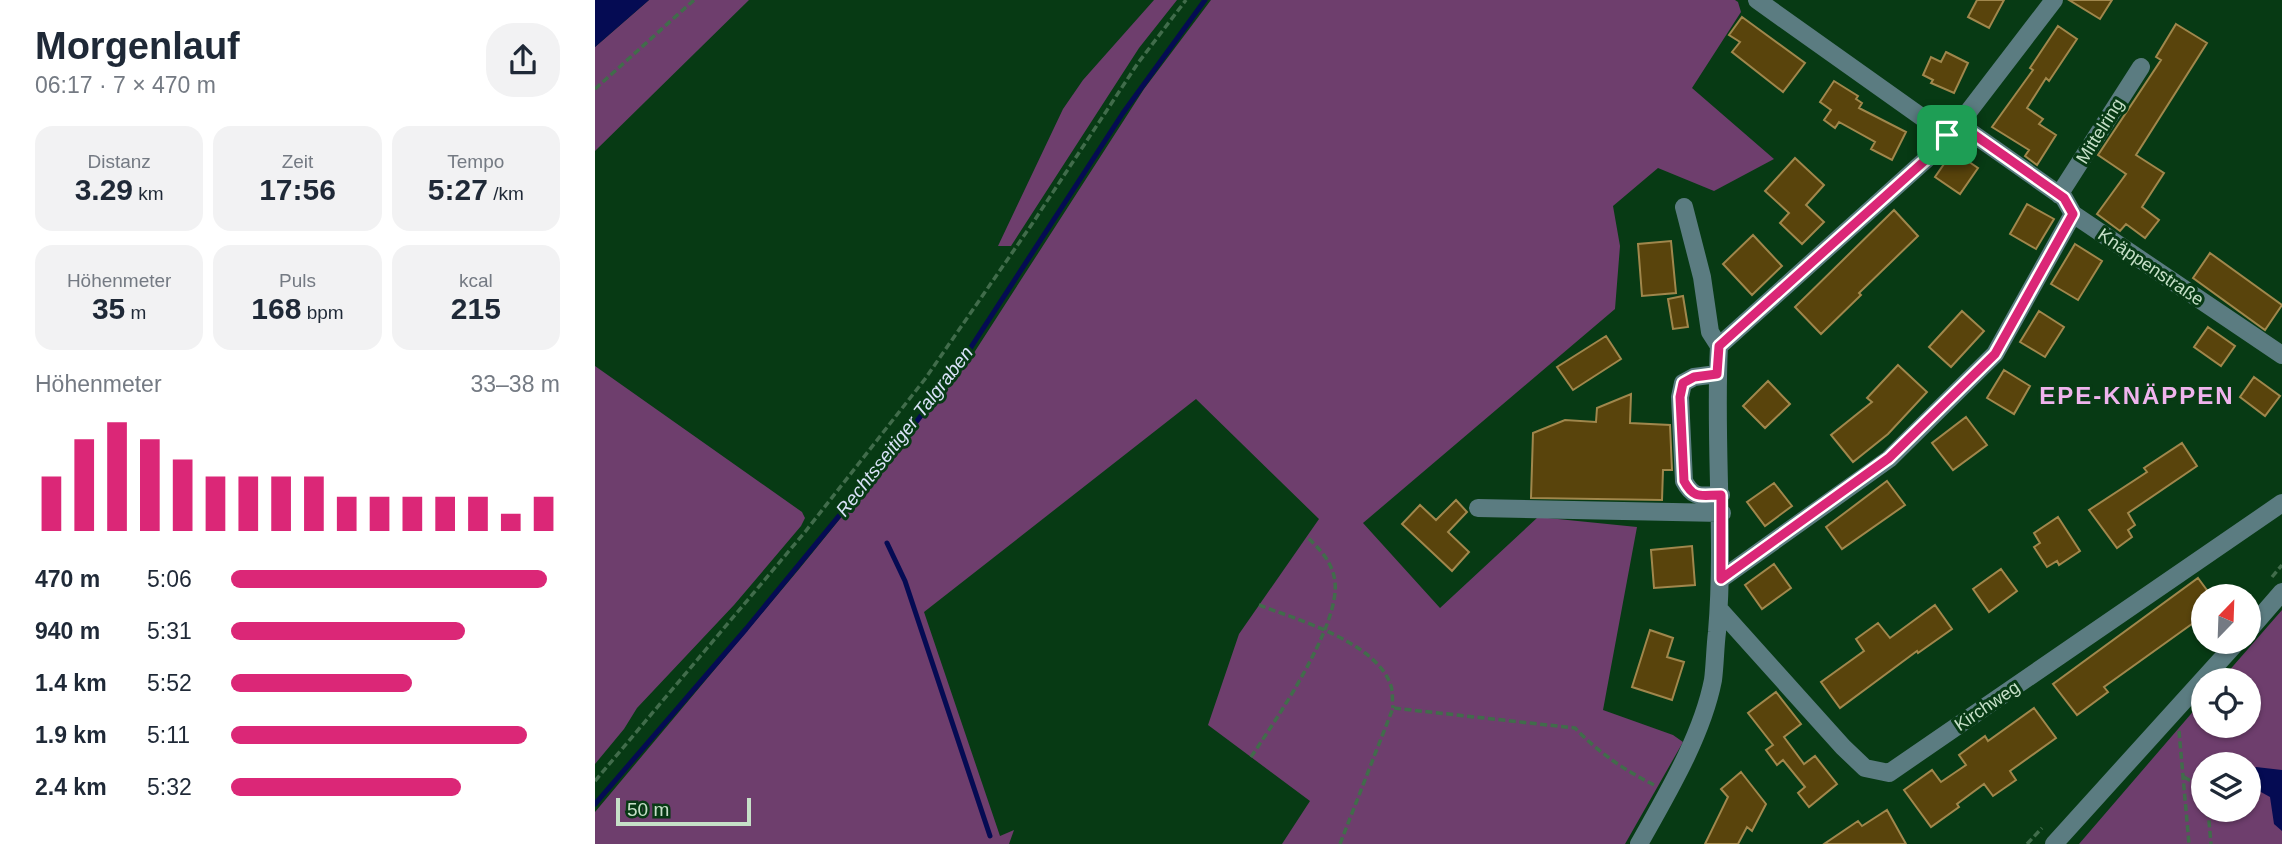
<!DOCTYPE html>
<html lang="de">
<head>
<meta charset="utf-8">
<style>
  :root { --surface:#fff; --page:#f2f2f3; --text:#1f2937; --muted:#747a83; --accent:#db2777 }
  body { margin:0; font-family:Arial,sans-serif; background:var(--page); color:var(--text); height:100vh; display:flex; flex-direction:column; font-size:26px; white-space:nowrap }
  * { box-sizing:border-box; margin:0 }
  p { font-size:23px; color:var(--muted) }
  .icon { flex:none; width:38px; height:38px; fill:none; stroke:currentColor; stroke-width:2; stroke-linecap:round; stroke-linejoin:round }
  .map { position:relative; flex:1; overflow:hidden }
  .side { display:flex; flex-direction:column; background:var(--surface); width:595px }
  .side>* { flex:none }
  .needle { width:46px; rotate:23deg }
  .buttons { position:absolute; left:1596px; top:584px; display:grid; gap:14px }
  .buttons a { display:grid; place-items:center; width:70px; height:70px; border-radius:50%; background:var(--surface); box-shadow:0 2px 5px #0004; font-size:35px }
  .scale { position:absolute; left:21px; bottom:18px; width:135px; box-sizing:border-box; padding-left:7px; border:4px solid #c6e0c8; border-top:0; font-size:19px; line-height:24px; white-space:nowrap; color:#c6e0c8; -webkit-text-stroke:5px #073a14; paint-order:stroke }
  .pin { position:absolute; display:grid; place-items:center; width:60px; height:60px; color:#fff; margin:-30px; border-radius:14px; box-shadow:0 4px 10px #0006 }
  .round { display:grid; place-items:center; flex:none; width:74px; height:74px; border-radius:28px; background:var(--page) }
  .headline { display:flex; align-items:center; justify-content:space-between; height:119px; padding:0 35px }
  h1 { font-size:38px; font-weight:700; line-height:52px }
  .stats { display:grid; grid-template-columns:repeat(3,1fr); gap:10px; height:119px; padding:7px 35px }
  .stats div { display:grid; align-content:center; border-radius:18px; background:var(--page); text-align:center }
  .stats b { font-size:30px; font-weight:700 }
  .stats small { font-size:19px; font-weight:400 }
  .stats p { font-size:19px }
  .chart { height:196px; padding:14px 35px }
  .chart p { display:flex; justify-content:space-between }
  .chart svg { width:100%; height:126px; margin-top:7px; stroke:var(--accent); stroke-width:6 }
  ul { padding:0 35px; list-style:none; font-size:23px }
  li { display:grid; grid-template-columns:112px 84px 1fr; align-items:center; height:52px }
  li i { height:18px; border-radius:9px; background:var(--accent) }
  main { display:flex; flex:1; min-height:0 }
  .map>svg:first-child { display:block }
  .green { fill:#6e3e6d; fill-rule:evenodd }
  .water { fill:#050b53 }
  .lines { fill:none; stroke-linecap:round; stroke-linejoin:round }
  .stream { stroke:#050b53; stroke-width:5 }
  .building { fill:#59440c; stroke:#a0874c; stroke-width:2 }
  .path { stroke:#416c4b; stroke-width:3.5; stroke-dasharray:7 3.5; stroke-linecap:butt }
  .minor { stroke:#5b7c81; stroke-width:18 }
  .route-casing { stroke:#fff; stroke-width:14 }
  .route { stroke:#db2777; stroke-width:9 }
  .labels { text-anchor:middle; stroke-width:6; stroke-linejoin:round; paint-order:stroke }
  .street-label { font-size:18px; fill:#c6e0c8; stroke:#073a14 }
  .water-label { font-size:19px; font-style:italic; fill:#d9e2f8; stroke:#073a14 }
  .district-label { font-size:24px; font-weight:bold; letter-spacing:2px; fill:#efb4ed; stroke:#073a14 }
</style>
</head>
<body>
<main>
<section class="side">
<div class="headline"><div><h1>Morgenlauf</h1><p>06:17 · 7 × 470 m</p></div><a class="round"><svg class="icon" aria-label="share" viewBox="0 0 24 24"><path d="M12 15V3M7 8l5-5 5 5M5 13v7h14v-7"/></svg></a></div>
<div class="stats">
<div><p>Distanz</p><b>3.29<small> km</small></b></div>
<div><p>Zeit</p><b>17:56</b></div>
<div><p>Tempo</p><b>5:27<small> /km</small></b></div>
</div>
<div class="stats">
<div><p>Höhenmeter</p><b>35<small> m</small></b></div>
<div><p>Puls</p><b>168<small> bpm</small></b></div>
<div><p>kcal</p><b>215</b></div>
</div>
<div class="chart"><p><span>Höhenmeter</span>33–38 m</p>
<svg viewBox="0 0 160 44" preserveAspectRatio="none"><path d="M5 44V25M15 44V12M25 44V6M35 44V12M45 44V19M55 44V25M65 44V25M75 44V25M85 44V25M95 44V32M105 44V32M115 44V32M125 44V32M135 44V32M145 44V38M155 44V32"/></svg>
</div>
<ul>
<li><b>470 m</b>5:06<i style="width:96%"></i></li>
<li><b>940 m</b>5:31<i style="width:71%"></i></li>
<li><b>1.4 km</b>5:52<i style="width:55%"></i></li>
<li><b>1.9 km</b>5:11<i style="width:90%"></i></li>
<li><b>2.4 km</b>5:32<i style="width:70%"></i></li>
</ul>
</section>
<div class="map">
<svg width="1687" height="844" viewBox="0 0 1687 844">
  <rect width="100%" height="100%" fill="#073a14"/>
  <path class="green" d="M54 0H154L0 151V47Z
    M559 0H582L544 48 416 246H403L468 109 488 80Z
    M616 0H1140L1143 2 1146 12 1097 88 1179 159 1119 191 1063 168 1018 206 1025 246 1020 309 768 523 845 608 943 517 1042 527 1008 710 1078 735 1088 742 1030 844H687L715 801 613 725 644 634 724 519 601 399 329 612 405 836 419 830 414 844H0V812L205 568 375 359 549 89Z
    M0 366 207 512 210 518 206 526 139 605 42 708 29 729 0 764Z
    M1687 610V844H1484L1608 700V726H1654V681H1625ZM1608 765H1654V810H1608Z"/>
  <path class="water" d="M0 0H54L0 47Z
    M1661 767 1687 770V831L1679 824 1675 797 1655 786 1654 773Z"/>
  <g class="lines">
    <path class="stream" d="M292 543 310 581 395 836
      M0 804 151 629 322 421 369 358 528 113 610 0"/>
  </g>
  <path class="building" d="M1382 0H1409L1394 28 1373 17Z
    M1474 0H1517L1505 19Z
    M1147 17 1210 63 1188 92 1137 52 1145 42 1134 35Z
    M1581 24 1612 43 1541 155 1569 173 1547 207 1564 220 1550 238 1531 224 1525 231 1502 214 1531 174 1503 155 1566 60 1561 57Z
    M1463 26 1482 39 1454 81 1451 78 1432 108 1448 119 1444 124 1461 135 1442 165 1430 156 1434 150 1397 127 1438 70 1435 68Z
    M1351 52 1373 63 1359 93 1336 83 1338 80 1328 75 1336 57 1346 62Z
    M1239 81 1263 96 1261 99 1267 103 1264 108 1311 132 1297 160 1276 149 1280 142 1244 122 1240 128 1229 120 1236 110 1225 102Z
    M1358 151 1383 168 1365 194 1340 177Z
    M1200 158 1229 185 1211 205 1229 222 1207 244 1185 223 1194 213 1170 191Z
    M1432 204 1459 219 1441 249 1415 234Z
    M1299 210 1323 236 1264 293 1266 295 1226 334 1200 307Z
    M1158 235 1187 266 1157 295 1128 264Z
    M1076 241 1081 293 1047 296 1043 244Z
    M1480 244 1507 261 1483 300 1456 284Z
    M1615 253 1687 305 1670 330 1598 278Z
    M1088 296 1093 327 1078 329 1073 299Z
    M1367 311 1389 331 1356 367 1334 347Z
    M1444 311 1469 327 1450 357 1425 342Z
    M1613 327 1640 346 1626 366 1599 347Z
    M1011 336 1026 359 978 390 962 367Z
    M1303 365 1332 392 1293 434 1258 462 1236 435 1277 402 1272 398Z
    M1409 370 1435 386 1419 414 1392 398Z
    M1659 377 1685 396 1670 416 1645 397Z
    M1173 381 1195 404 1170 428 1148 406Z
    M1036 394 1035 423 1075 425 1077 470H1068L1067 500 936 498 938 433 970 420 1001 422 1002 408Z
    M1371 417 1392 445 1358 470 1337 443Z
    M1587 443 1602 466 1533 513 1540 525 1533 530 1537 537 1522 548 1494 510 1552 472 1549 468Z
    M1292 481 1310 505 1247 549 1231 527Z
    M1179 483 1197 506 1170 526 1152 502Z
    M861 500 872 512 853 532 874 552 857 571 807 524 825 505 841 520Z
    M1463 517 1485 551 1464 565 1462 561 1452 567 1439 547 1445 543 1439 533Z
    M1097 546 1100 585 1059 588 1056 550Z
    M1179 564 1196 588 1167 609 1150 585Z
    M1406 569 1422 591 1394 612 1378 589Z
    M1603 578 1617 597H1608V616L1509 687 1513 692 1482 715 1458 684Z
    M1340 605 1357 629 1323 653 1322 651 1245 708 1226 682 1269 651 1261 639 1283 623 1295 638Z
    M1055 630 1078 638 1072 657 1089 662 1077 700 1037 687Z
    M1181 692 1206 724 1189 737 1209 764 1220 756 1242 784 1214 807 1203 793 1210 787 1188 760 1182 765 1171 750 1178 745 1153 713Z
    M1439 708 1461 738 1415 771 1421 780 1398 796 1389 784 1362 804 1364 807 1336 827 1309 790 1337 770 1346 782 1371 765 1364 755 1390 736 1393 741Z
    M1146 772 1171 804 1157 831 1152 827 1143 844H1110L1133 797 1126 789Z
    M1292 810 1311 844H1229L1263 821 1267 826Z"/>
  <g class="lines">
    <path class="path" d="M0 89 99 0
      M1677 577 1687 565
      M664 605C703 620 782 642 796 686 798 692 797 701 798 708
      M1584 731 1594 844
      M656 757C681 720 745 626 740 582 738 563 725 549 712 537
      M1589 777 1608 788
      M0 781 210 532 330 379 437 224 543 63 591 0
      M1613 810 1616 844
      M745 844 798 708 980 728C1003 752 1029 770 1059 785
      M1432 844 1447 828"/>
    <path class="minor" d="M1162 0 1352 135
      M1364 124 1469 198 1478 214 1687 355
      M1464 195 1546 67
      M1089 207 1107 277 1115 332 1124 346
      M1122 374 1099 377 1088 383 1085 397 1089 481C1099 500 1107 495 1126 495
      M883 508 1127 513
      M1126 579 1294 459 1400 354 1478 214
      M1124 609 1248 747 1270 768 1294 773 1687 503
      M1654 630 1687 592
      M1044 844C1072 794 1107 736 1118 680 1120 665 1120 648 1122 632 1130 537 1119 442 1124 346L1336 155 1364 124 1459 0
      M1459 844 1642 642"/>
  </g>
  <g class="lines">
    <g class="route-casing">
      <path id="route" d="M1364 124 1469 198 1478 214 1400 354 1294 458 1126 579V495C1106 495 1099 500 1089 481L1085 397 1088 383 1099 377 1122 374 1124 346 1336 155Z"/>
    </g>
    <use href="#route" class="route"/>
  </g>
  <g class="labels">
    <g class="street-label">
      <text transform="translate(1505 131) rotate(-58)" y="6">Mittelring</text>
      <text transform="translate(1556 267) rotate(34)" y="6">Knäppenstraße</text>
      <text transform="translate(1392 706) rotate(-34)" y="6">Kirchweg</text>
    </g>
    <g class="water-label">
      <text transform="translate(309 431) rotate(-52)" y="7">Rechtsseitiger Talgraben</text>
    </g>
    <g class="district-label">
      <text x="1542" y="404">EPE-KNÄPPEN</text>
    </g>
  </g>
</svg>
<div class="buttons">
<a><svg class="needle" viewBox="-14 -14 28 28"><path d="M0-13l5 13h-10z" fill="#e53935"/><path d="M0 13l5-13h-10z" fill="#747a83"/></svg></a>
<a><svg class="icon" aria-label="locate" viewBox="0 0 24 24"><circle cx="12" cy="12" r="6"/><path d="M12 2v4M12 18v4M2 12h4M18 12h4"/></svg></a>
<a><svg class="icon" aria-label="layers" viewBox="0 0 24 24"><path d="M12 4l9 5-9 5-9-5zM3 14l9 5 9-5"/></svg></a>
</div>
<div class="scale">50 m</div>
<div class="pin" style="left:1352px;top:135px;background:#1e9e55"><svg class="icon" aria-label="arrive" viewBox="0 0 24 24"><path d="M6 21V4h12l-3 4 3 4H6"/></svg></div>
</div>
</main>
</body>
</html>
